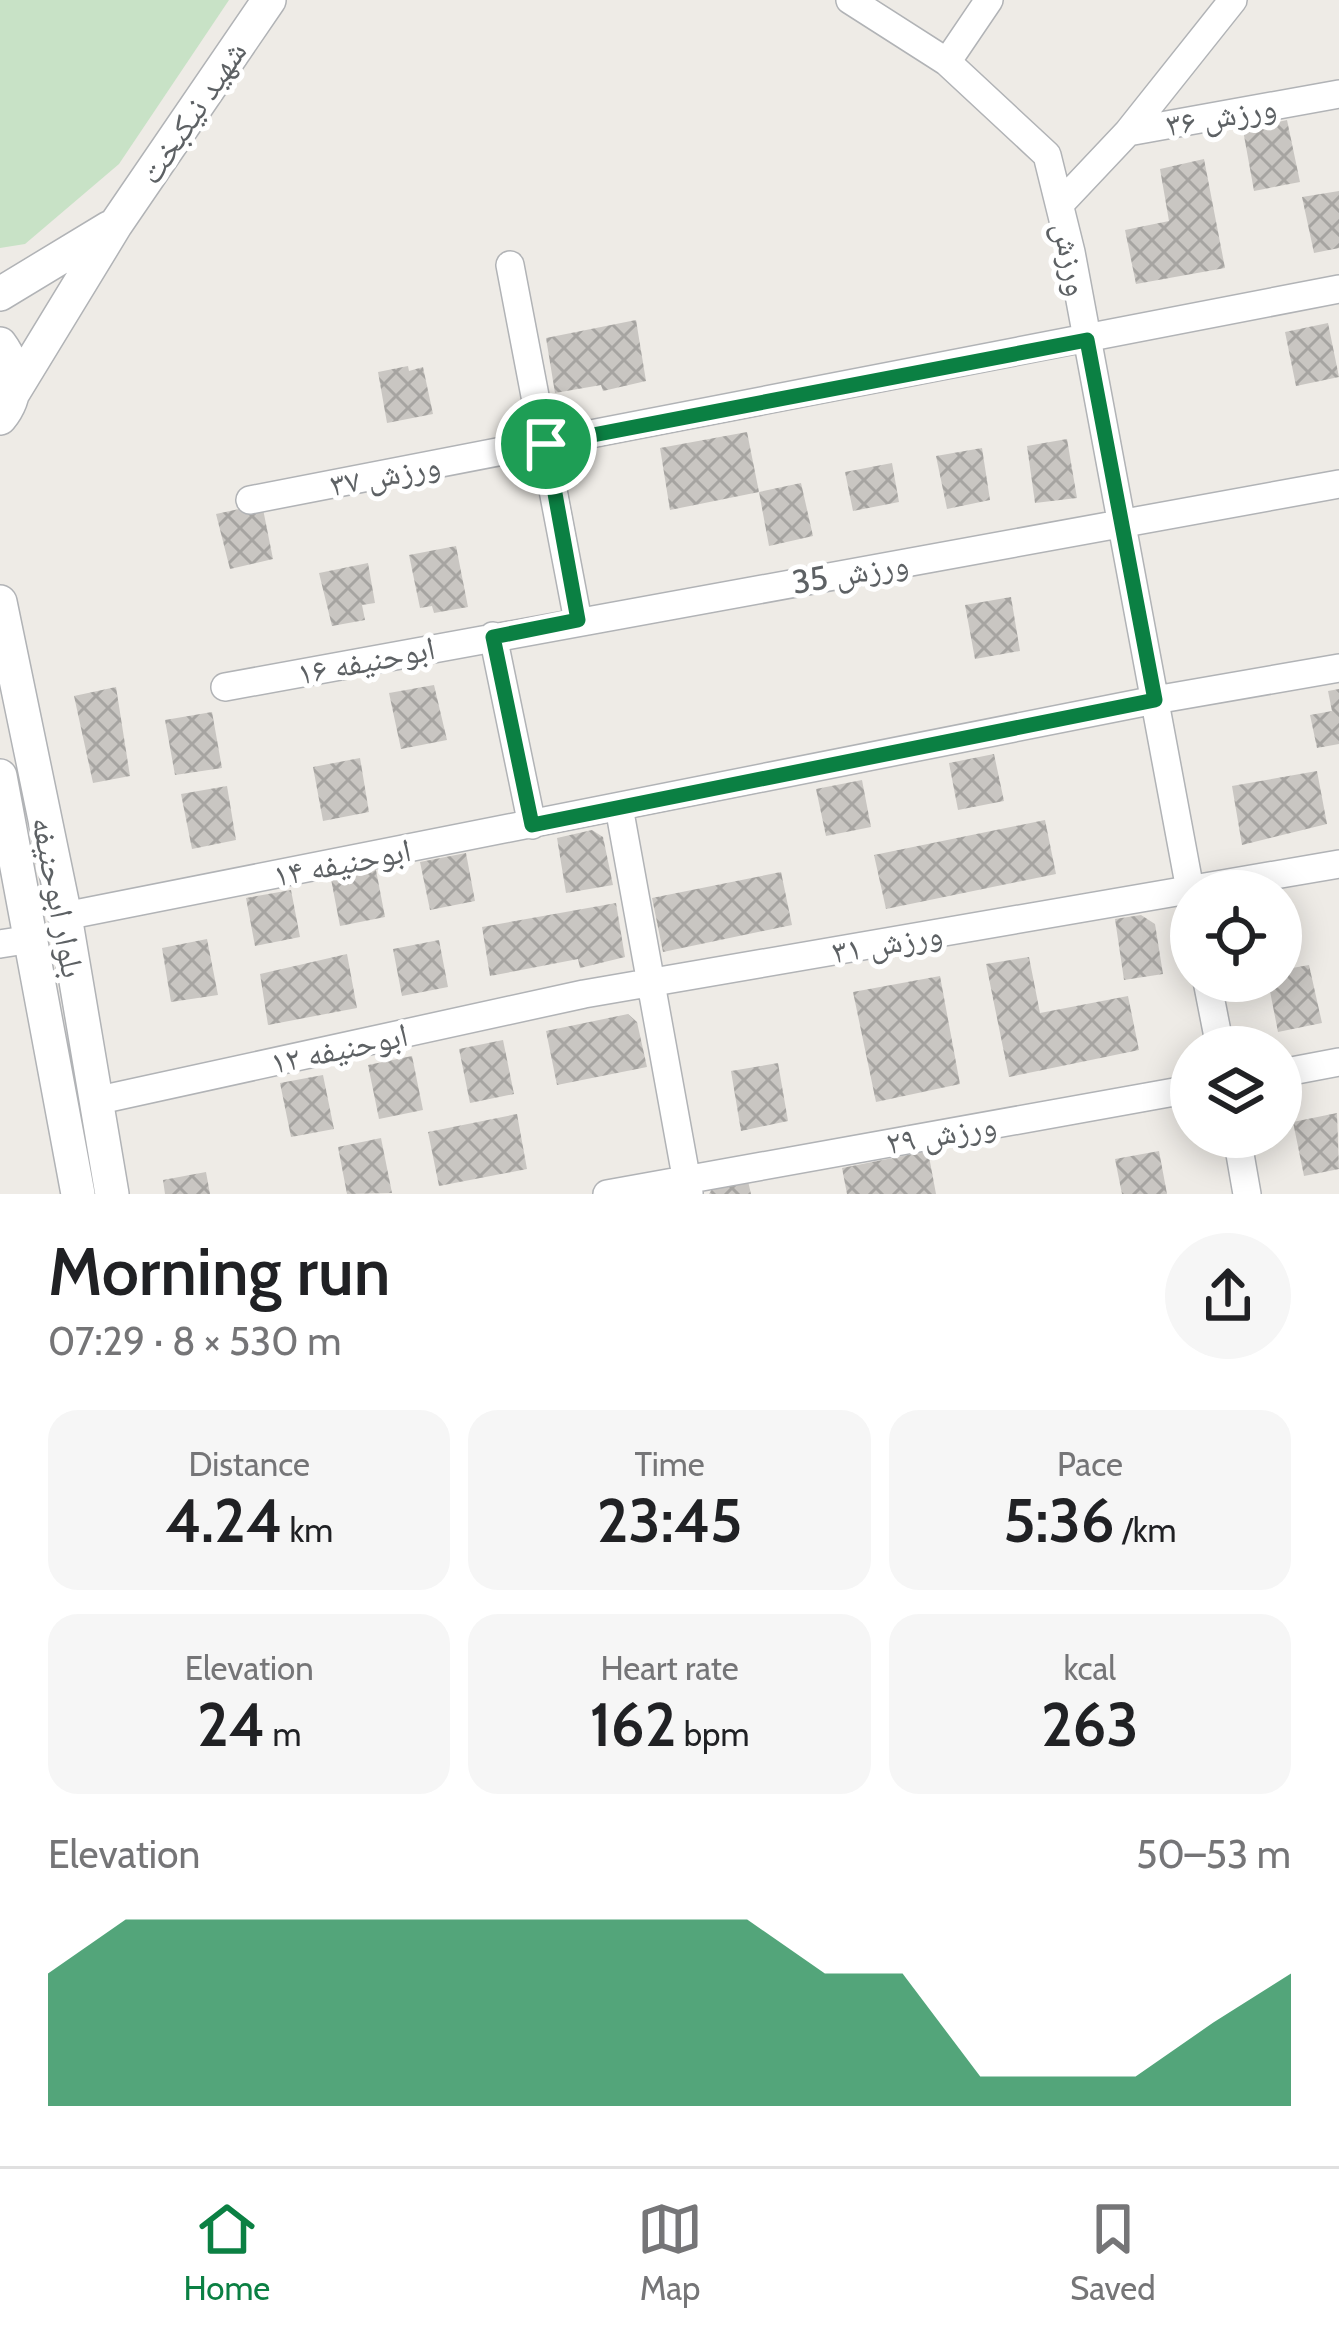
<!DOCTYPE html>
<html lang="en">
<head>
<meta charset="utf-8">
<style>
  :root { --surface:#fff; --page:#f6f6f6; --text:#202124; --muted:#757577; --line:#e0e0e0; --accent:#0b8043 }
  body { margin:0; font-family:Cabin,"Noto Naskh Arabic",sans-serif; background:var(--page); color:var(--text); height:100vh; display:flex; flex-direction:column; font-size:45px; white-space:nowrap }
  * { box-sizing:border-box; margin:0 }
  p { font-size:39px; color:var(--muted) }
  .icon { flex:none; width:66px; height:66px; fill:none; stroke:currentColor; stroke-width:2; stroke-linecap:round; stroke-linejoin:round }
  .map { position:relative; height:1194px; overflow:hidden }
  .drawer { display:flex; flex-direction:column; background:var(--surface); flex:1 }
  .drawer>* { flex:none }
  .controls { position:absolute; left:1170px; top:870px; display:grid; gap:24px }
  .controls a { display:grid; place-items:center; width:132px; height:132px; border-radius:50%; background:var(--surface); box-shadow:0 6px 30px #0003; font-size:60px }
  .pin { position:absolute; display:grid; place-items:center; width:102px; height:102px; color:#fff; margin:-51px; border:6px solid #fff; border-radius:50%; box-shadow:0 3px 12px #0007 }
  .round { display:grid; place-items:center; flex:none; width:126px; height:126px; border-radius:63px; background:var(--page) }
  .head { display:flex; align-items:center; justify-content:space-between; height:204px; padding:0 48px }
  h1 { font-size:66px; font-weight:600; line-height:90px }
  .metrics { display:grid; grid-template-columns:repeat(3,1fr); gap:18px; height:204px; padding:12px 48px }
  .metrics div { display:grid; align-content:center; border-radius:30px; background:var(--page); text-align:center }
  .metrics b { font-size:60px; font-weight:600 }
  .metrics small { font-size:33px; font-weight:400 }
  .metrics p { font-size:33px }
  .chart { height:336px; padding:24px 48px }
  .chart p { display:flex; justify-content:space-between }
  .chart svg { width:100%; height:216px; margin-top:12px; fill:var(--accent); opacity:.7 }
  .tabs { display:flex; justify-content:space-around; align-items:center; height:168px; border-top:3px solid var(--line); background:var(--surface); font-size:33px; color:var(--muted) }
  .tabs a { display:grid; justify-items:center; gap:6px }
  .tabs .selected { color:var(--accent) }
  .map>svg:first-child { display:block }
  .park { fill:#c8e2c6 }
  .building { fill:url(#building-cross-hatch) }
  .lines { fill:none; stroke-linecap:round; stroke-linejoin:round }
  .minor-casing { stroke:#b1b3b6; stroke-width:30 }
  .tertiary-casing { stroke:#b1b3b6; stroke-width:36 }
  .minor { stroke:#fff; stroke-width:27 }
  .tertiary { stroke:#fff; stroke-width:33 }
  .route-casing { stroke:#fff; stroke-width:24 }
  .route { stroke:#0b8043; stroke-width:15 }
  .labels { text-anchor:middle; stroke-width:10; stroke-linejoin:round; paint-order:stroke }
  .street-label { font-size:33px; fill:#5d6164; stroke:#fff }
</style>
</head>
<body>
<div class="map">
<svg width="1339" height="1194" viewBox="0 0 1339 1194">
  <defs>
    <pattern id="building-cross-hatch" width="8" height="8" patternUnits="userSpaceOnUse" patternTransform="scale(3)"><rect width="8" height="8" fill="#c9c6c2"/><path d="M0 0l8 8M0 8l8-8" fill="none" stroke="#a6a4a1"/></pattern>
  </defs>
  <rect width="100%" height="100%" fill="#eeebe6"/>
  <path class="park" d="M0 0H229L119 164 25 244 0 248Z"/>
  <path class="building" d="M1287 120 1300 182 1254 191 1243 130Z
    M1204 159 1225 268 1136 284 1125 230 1169 221 1160 169Z
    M1339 191V248L1314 253 1302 197Z
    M636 320 646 381 603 391 601 385 555 393 546 338Z
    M1328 323 1339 377 1296 386 1285 332Z
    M408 366 409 371 423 367 433 414 387 423 378 372Z
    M747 432 759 492 801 483 813 536 769 546 759 492 670 510 660 448Z
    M1067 439 1077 498 1035 503 1027 446Z
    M982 448 990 500 947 509 936 456Z
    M892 463 899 502 853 511 845 472Z
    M262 504 273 559 230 569 216 514Z
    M456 546 468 607 434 613 432 606 420 608 409 555Z
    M368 563 375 603 362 605 365 620 332 626 319 573Z
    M1011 597 1020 651 975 659 965 605Z
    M434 685 447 740 401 749 389 693Z
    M116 687 130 776 93 783 74 696Z
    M1339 689V744L1317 748 1310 715 1332 711 1328 691Z
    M212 712 222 768 175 775 165 720Z
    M994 754 1004 801 958 810 949 763Z
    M360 758 369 812 323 821 313 767Z
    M1317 771 1327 824 1242 845 1232 786Z
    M862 780 871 827 826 836 816 789Z
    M227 786 236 840 192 849 181 794Z
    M1045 820 1056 874 886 909 874 855Z
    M592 830 603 837 613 885 566 893 557 838Z
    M466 853 475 901 430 910 420 862Z
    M376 870 385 917 340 926 331 879Z
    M781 872 792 925 663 952 652 898Z
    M291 890 300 937 255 946 246 898Z
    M616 903 625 957 580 968 578 959 490 976 482 927Z
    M1141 915 1155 924 1163 974 1124 980 1115 919Z
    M207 939 218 995 171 1002 162 948Z
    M439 940 448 987 402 996 393 949Z
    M347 954 357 1008 268 1025 260 974Z
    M1029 957 1040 1013 1128 996 1139 1050 1009 1077 986 964Z
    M1309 965 1322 1023 1278 1032 1268 981H1281V970Z
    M940 976 960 1084 876 1102 853 992Z
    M628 1014 637 1022 647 1067 557 1085 546 1031Z
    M503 1040 514 1094 470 1103 459 1049Z
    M412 1056 423 1110 379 1119 368 1065Z
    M778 1063 788 1121 741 1131 731 1071Z
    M323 1075 334 1129 291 1137 280 1083Z
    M1337 1113 1339 1169 1304 1176 1293 1122Z
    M517 1114 527 1169 439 1186 428 1132Z
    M381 1138 392 1193 347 1194 338 1147Z
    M928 1151 936 1194H847L842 1168Z
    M1159 1151 1167 1194H1122L1115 1159Z
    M206 1172 210 1194H165L163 1180Z
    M748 1181 751 1194H709L712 1189Z"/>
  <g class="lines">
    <g class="minor-casing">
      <path id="minor" d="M850 0 947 62 1047 155 1071 252 1191 895
        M947 62 989 0
        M1128 132 1233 0
        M1061 203 1128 132 1339 94
        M510 265 578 621
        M250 500 1339 289
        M493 636 532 825
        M225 687 1339 484
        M619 807 689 1193
        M65 916 1155 700 1339 668
        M0 944 32 939
        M1207 981 1220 1047
        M1281 1073 1339 1062
        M95 1101 584 994 1339 864
        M1237 1137 1247 1194
        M607 1194 1191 1089"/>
    </g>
    <g class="tertiary-casing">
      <path id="tertiary" d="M0 294 109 228
        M0 344C17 367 19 395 0 418
        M13 393 116 224 269 0
        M0 602 65 916 112 1194
        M0 776 78 1194"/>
    </g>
    <use href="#minor" class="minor"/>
    <use href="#tertiary" class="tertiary"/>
  </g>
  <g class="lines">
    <g class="route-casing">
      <path id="route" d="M1087 340 1155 700 532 825 493 637 578 620 546 444Z"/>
    </g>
    <use href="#route" class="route"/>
  </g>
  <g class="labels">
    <g class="street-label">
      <text transform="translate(192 112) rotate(-56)" y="12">شهید نیکبخت</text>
      <text transform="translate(1221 115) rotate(-10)" y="12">ورزش ۳۶</text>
      <text transform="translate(1072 259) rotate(79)" y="12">ورزش</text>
      <text transform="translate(385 474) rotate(-11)" y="12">ورزش ۳۷</text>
      <text transform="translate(850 572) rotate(-10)" y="12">ورزش 35</text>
      <text transform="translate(366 660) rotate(-11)" y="12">ابوحنیفه ۱۶</text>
      <text transform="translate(342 862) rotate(-11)" y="12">ابوحنیفه ۱۴</text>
      <text transform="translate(59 897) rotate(79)" y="12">بلوار ابوحنیفه</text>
      <text transform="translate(887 942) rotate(-10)" y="12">ورزش ۳۱</text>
      <text transform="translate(339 1048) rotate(-12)" y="12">ابوحنیفه ۱۲</text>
      <text transform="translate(941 1133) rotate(-10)" y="12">ورزش ۲۹</text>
    </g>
  </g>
</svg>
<div class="controls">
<a><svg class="icon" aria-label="locate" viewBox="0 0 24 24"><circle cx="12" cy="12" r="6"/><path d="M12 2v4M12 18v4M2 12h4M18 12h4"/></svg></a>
<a><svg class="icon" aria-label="layers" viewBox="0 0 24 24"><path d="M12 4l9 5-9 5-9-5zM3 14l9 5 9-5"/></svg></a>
</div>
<div class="pin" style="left:546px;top:444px;background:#1e9e55"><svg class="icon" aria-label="arrive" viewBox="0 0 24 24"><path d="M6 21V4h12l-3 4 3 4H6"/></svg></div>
</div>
<section class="drawer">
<div class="head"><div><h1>Morning run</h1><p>07:29 · 8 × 530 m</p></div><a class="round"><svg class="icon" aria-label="share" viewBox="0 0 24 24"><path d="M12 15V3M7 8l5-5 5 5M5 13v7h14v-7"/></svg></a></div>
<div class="metrics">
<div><p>Distance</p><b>4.24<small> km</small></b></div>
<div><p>Time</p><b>23:45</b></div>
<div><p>Pace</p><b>5:36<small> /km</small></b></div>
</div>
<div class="metrics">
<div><p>Elevation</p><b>24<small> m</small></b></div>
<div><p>Heart rate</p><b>162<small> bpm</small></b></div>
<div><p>kcal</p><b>263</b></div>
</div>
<div class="chart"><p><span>Elevation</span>50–53 m</p>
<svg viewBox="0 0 160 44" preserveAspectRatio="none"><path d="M0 44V17L10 6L20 6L30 6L40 6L50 6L60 6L70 6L80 6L90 6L100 17L110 17L120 38L130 38L140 38L150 27L160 17V44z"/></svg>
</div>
</section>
<nav class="tabs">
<a class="selected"><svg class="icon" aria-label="home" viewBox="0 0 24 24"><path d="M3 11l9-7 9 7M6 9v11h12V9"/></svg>Home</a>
<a><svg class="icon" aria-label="map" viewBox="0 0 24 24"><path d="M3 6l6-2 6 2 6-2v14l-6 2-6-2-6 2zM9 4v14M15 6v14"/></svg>Map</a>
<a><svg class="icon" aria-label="saved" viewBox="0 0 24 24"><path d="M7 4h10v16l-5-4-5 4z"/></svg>Saved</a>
</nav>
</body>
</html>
